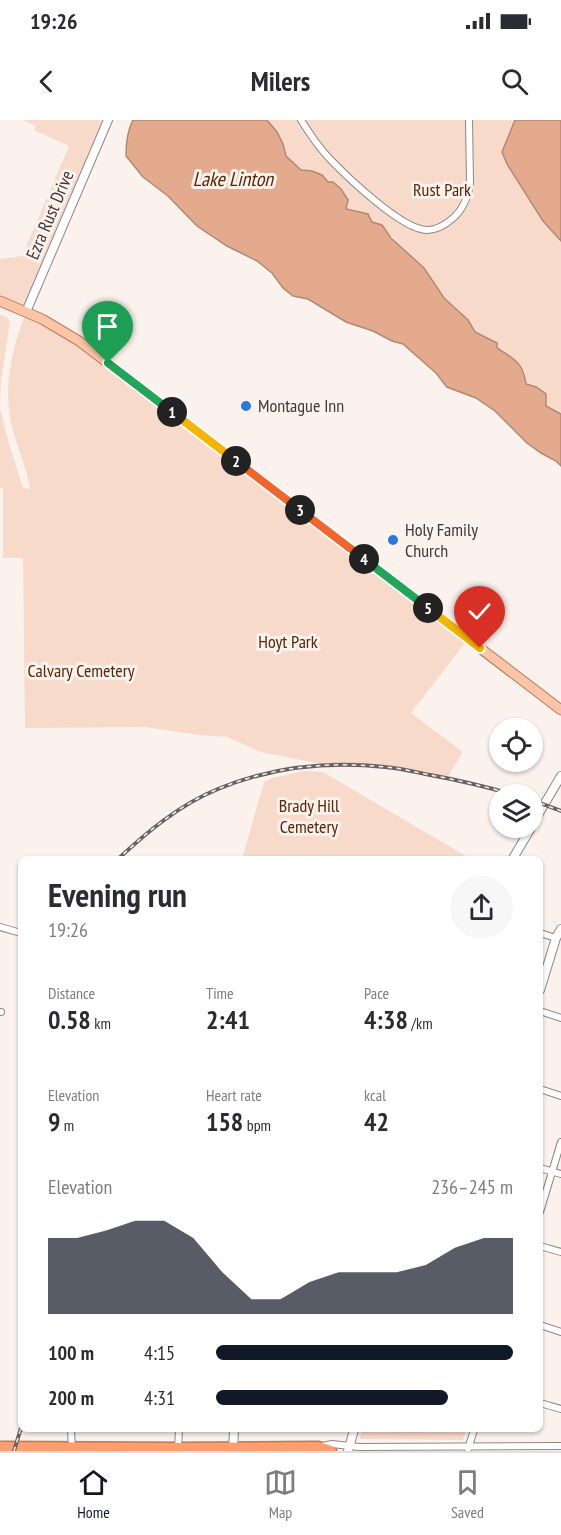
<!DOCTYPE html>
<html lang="en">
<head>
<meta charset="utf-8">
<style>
  :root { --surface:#fff; --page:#f7f7f7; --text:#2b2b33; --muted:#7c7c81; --line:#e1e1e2; --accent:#111827 }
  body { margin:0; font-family:"PT Sans Narrow",sans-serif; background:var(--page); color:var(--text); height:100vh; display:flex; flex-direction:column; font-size:22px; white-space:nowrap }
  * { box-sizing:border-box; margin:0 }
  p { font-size:20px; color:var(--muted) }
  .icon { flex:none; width:33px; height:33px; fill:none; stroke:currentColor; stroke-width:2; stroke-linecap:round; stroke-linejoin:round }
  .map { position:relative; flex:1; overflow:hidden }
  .side { position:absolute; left:18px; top:736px; width:525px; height:576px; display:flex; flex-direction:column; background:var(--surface); border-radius:9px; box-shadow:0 2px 4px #0004 }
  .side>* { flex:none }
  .controls { position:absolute; left:489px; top:598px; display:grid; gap:12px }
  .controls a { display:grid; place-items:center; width:54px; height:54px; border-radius:50%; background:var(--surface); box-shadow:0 2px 4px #0004; font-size:30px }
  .pin { position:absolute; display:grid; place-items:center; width:51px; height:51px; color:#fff; margin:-62px -26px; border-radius:50% 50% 50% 0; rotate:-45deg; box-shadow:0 0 6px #0007 }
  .pin .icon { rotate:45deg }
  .km { position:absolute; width:30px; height:30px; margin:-15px; border-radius:50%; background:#222; color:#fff; font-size:16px; line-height:30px; text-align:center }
  .round { display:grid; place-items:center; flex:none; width:63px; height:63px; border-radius:32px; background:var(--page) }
  .headline { display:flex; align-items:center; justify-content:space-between; height:102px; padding:0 30px }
  h1 { font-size:33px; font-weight:700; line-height:45px }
  .figures { display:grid; grid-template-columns:repeat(3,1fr); gap:9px; height:102px; padding:6px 30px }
  .figures div { display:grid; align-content:center }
  .figures b { font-size:26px; font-weight:700 }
  .figures small { font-size:16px; font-weight:400 }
  .figures p { font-size:16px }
  .chart { height:168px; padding:12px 30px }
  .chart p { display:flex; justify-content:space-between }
  .chart svg { width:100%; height:108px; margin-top:6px; fill:var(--accent); opacity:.7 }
  ul { padding:0 30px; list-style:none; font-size:20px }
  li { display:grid; grid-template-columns:96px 72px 1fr; align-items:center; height:45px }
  li i { height:15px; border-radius:8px; background:var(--accent) }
  .status { display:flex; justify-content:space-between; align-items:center; height:42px; padding:0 30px; background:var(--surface); direction:ltr }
  .status svg { height:16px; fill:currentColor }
  header { display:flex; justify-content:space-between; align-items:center; height:78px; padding:0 30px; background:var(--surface); font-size:27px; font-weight:700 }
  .tab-bar { display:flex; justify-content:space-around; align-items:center; height:84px; border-top:2px solid var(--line); background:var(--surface); font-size:16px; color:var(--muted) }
  .tab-bar a { display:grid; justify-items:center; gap:3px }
  .tab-bar .current { color:var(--accent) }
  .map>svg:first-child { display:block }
  .green { fill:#f8dacb }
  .water { fill:#e4aa8d; stroke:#b28873; stroke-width:1.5 }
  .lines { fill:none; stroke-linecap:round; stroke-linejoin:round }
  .street-casing { stroke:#8f8783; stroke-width:8 }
  .secondary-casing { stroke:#8f8783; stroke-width:10 }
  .primary-casing { stroke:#b97a5a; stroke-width:11 }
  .highway-casing { stroke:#b97a5a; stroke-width:13 }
  .street { stroke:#fff; stroke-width:6 }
  .secondary { stroke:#fff; stroke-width:8 }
  .primary { stroke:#fdc5a7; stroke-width:9 }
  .highway { stroke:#fc9e6d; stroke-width:10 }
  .rail-casing { stroke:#686361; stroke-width:4 }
  .rail { stroke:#fbf2ee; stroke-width:1.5; stroke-dasharray:4.5; stroke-linecap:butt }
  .split-1-casing { stroke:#fff; stroke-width:12 }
  .split-2-casing { stroke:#fff; stroke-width:12 }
  .split-3-casing { stroke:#fff; stroke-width:12 }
  .split-4-casing { stroke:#fff; stroke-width:12 }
  .split-5-casing { stroke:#fff; stroke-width:12 }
  .split-6-casing { stroke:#fff; stroke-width:12 }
  .split-1 { stroke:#22a559; stroke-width:8 }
  .split-2 { stroke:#f5b400; stroke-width:8 }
  .split-3 { stroke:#f0652b; stroke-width:8 }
  .split-4 { stroke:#f0652b; stroke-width:8 }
  .split-5 { stroke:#22a559; stroke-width:8 }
  .split-6 { stroke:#f5b400; stroke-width:8 }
  .poi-dot { fill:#2878e3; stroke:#fbf2ee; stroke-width:2 }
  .labels { text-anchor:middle; stroke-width:6; stroke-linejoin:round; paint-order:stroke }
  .park-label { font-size:18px; fill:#5a2605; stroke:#fbf2ee }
  .street-label { font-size:18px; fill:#3c3837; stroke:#fbf2ee }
  .poi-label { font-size:18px; fill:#3c3837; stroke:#fbf2ee; text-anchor:start }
  .water-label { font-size:20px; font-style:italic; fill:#592504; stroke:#fbf2ee }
</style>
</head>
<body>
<div class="status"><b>19:26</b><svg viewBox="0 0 49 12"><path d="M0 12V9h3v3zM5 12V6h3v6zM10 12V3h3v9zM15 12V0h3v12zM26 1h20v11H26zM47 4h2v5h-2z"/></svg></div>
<header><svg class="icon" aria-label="back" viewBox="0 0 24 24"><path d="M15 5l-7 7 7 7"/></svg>Milers<svg class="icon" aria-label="search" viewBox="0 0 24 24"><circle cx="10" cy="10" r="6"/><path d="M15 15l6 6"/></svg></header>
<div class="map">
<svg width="561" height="1331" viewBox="0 0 561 1331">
  <rect width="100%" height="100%" fill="#fbf2ee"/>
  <path class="green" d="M23 0H108L26 192 42 199 468 519 411 593 463 632 447 658 387 647 353 644H322L261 632 227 617 199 615 145 607 25 608 23 438H3V369L0 368V195L6 197 10 202 1 261 0 288 9 324 23 368 30 369C27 349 18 330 13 311 2 271 11 230 26 192L0 181V139L22 136 69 26 34 10 36 6Z
    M267 0H515L513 6 506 19 515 55 543 101 561 121V294L546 286 536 267 526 264 525 252 475 212 468 200 444 178 424 148 403 129 382 105 372 102 355 91 345 89V76L340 69 312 51 302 50 286 36 283 24 277 12Z
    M304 651 323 652 471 739H242L264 662 272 658Z
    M362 1310H466L463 1320 359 1319Z"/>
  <path class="water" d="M133 0H267L277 12 283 24 286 36 301 50 312 51 322 55 328 62H333L341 69 348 80 346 89 368 94 372 102 382 105 391 118 403 129 424 148 444 178 468 200 475 212 497 223V228C514 239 523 242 526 264L536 267 546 274V286L561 294V346L556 341 541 333 527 323 495 291 476 278 447 267 436 253 403 224 392 221 373 211 346 202 308 179 293 176 283 168 272 153 257 141 227 126 197 106 168 76 143 57 126 36C126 24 127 11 133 0Z
    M515 0H561V121L543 101 507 44 502 32Z"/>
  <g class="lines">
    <g class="street-casing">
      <path id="street" d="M301 0C309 13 318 26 328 37 346 56 402 110 427 110 436 110 445 105 452 99 463 90 468 77 470 63L469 0
        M0 807 21 813
        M540 813 556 818
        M540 891 561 898
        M0 892H1
        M540 969 561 976
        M540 1048 561 1054
        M540 1092 561 1022
        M540 1126 561 1132
        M540 1205 561 1212
        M540 1283 561 1289
        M71 1310 72 1330
        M322 1326 332 1324 359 1327 561 1326
        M178 1328 179 1310
        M468 1329 474 1310"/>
    </g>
    <g class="secondary-casing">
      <path id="secondary" d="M26 192 108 0
        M532 705 561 656
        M512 740 531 708
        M540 870 556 818 561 809
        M233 1331 234 1310
        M348 1331 354 1310"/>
    </g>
    <g class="primary-casing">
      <path id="primary" d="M0 181 42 199 79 221 561 590"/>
    </g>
    <g class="highway-casing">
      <path id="highway" d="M0 1327 178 1328 318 1327 331 1331"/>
    </g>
    <use href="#street" class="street"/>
    <use href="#secondary" class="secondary"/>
    <use href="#primary" class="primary"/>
    <use href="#highway" class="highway"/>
    <g class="rail-casing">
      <path id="rail" d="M532 680 561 691
        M117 740C147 712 179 685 218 669 271 647 328 641 385 647 400 648 415 652 430 655 458 660 487 667 515 675
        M14 1331 21 1308"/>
    </g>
    <use href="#rail" class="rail"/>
  </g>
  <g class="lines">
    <g class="split-1-casing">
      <path id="split-1" d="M108 243 172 292"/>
    </g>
    <g class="split-2-casing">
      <path id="split-2" d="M172 292 236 341"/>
    </g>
    <g class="split-3-casing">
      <path id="split-3" d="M236 341 300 390"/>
    </g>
    <g class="split-4-casing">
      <path id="split-4" d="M300 390 364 439"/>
    </g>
    <g class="split-5-casing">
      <path id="split-5" d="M364 439 428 488"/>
    </g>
    <g class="split-6-casing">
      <path id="split-6" d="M428 488 480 528"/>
    </g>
    <use href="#split-1" class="split-1"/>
    <use href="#split-2" class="split-2"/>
    <use href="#split-3" class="split-3"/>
    <use href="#split-4" class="split-4"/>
    <use href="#split-5" class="split-5"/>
    <use href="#split-6" class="split-6"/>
  </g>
  <g class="poi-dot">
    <circle cx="246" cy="286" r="6"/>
    <circle cx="393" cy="420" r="6"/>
  </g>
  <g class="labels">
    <g class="park-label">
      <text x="442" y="76">Rust Park</text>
      <text x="288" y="528">Hoyt Park</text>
      <text x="81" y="557">Calvary Cemetery</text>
      <text x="309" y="692">Brady Hill<tspan x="309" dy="21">Cemetery</tspan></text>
    </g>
    <g class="street-label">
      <text transform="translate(50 95) rotate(-67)" y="6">Ezra Rust Drive</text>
    </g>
    <g class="poi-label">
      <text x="258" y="292">Montague Inn</text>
      <text x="405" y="416">Holy Family<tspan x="405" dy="21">Church</tspan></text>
    </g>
    <g class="water-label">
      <text x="233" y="66">Lake Linton</text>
    </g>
  </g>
</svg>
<div class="controls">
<a><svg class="icon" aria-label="locate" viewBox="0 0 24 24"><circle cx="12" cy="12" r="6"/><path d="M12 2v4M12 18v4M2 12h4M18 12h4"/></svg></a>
<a><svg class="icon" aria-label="layers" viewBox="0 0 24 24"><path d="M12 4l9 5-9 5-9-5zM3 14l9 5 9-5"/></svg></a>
</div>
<div class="pin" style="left:108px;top:243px;background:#1e9e55"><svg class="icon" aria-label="arrive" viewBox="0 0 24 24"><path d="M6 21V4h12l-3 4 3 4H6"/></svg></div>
<div class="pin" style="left:480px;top:528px;background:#d93025"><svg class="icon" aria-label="check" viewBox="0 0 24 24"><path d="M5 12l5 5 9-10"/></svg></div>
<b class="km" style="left:172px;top:292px">1</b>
<b class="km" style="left:236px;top:341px">2</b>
<b class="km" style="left:300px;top:390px">3</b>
<b class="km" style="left:364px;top:439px">4</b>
<b class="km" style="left:428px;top:488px">5</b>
<section class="side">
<div class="headline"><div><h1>Evening run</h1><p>19:26</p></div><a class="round"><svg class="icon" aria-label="share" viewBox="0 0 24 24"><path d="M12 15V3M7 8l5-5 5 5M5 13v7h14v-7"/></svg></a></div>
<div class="figures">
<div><p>Distance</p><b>0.58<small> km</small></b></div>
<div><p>Time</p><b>2:41</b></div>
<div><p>Pace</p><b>4:38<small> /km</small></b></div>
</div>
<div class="figures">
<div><p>Elevation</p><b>9<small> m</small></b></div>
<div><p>Heart rate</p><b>158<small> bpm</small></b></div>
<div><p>kcal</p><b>42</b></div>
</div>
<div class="chart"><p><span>Elevation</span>236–245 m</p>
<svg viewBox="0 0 160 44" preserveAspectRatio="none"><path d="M0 44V13L10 13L20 10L30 6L40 6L50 13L60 27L70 38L80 38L90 31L100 27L110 27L120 27L130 24L140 17L150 13L160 13V44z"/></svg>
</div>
<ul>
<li><b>100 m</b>4:15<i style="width:100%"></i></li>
<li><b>200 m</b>4:31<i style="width:78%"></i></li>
</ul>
</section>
</div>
<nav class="tab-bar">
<a class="current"><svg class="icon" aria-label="home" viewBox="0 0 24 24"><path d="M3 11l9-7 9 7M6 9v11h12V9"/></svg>Home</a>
<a><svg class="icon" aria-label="map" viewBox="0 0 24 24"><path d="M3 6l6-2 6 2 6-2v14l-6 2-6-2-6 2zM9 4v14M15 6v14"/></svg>Map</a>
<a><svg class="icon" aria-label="saved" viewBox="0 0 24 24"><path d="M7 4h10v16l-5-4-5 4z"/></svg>Saved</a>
</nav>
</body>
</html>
